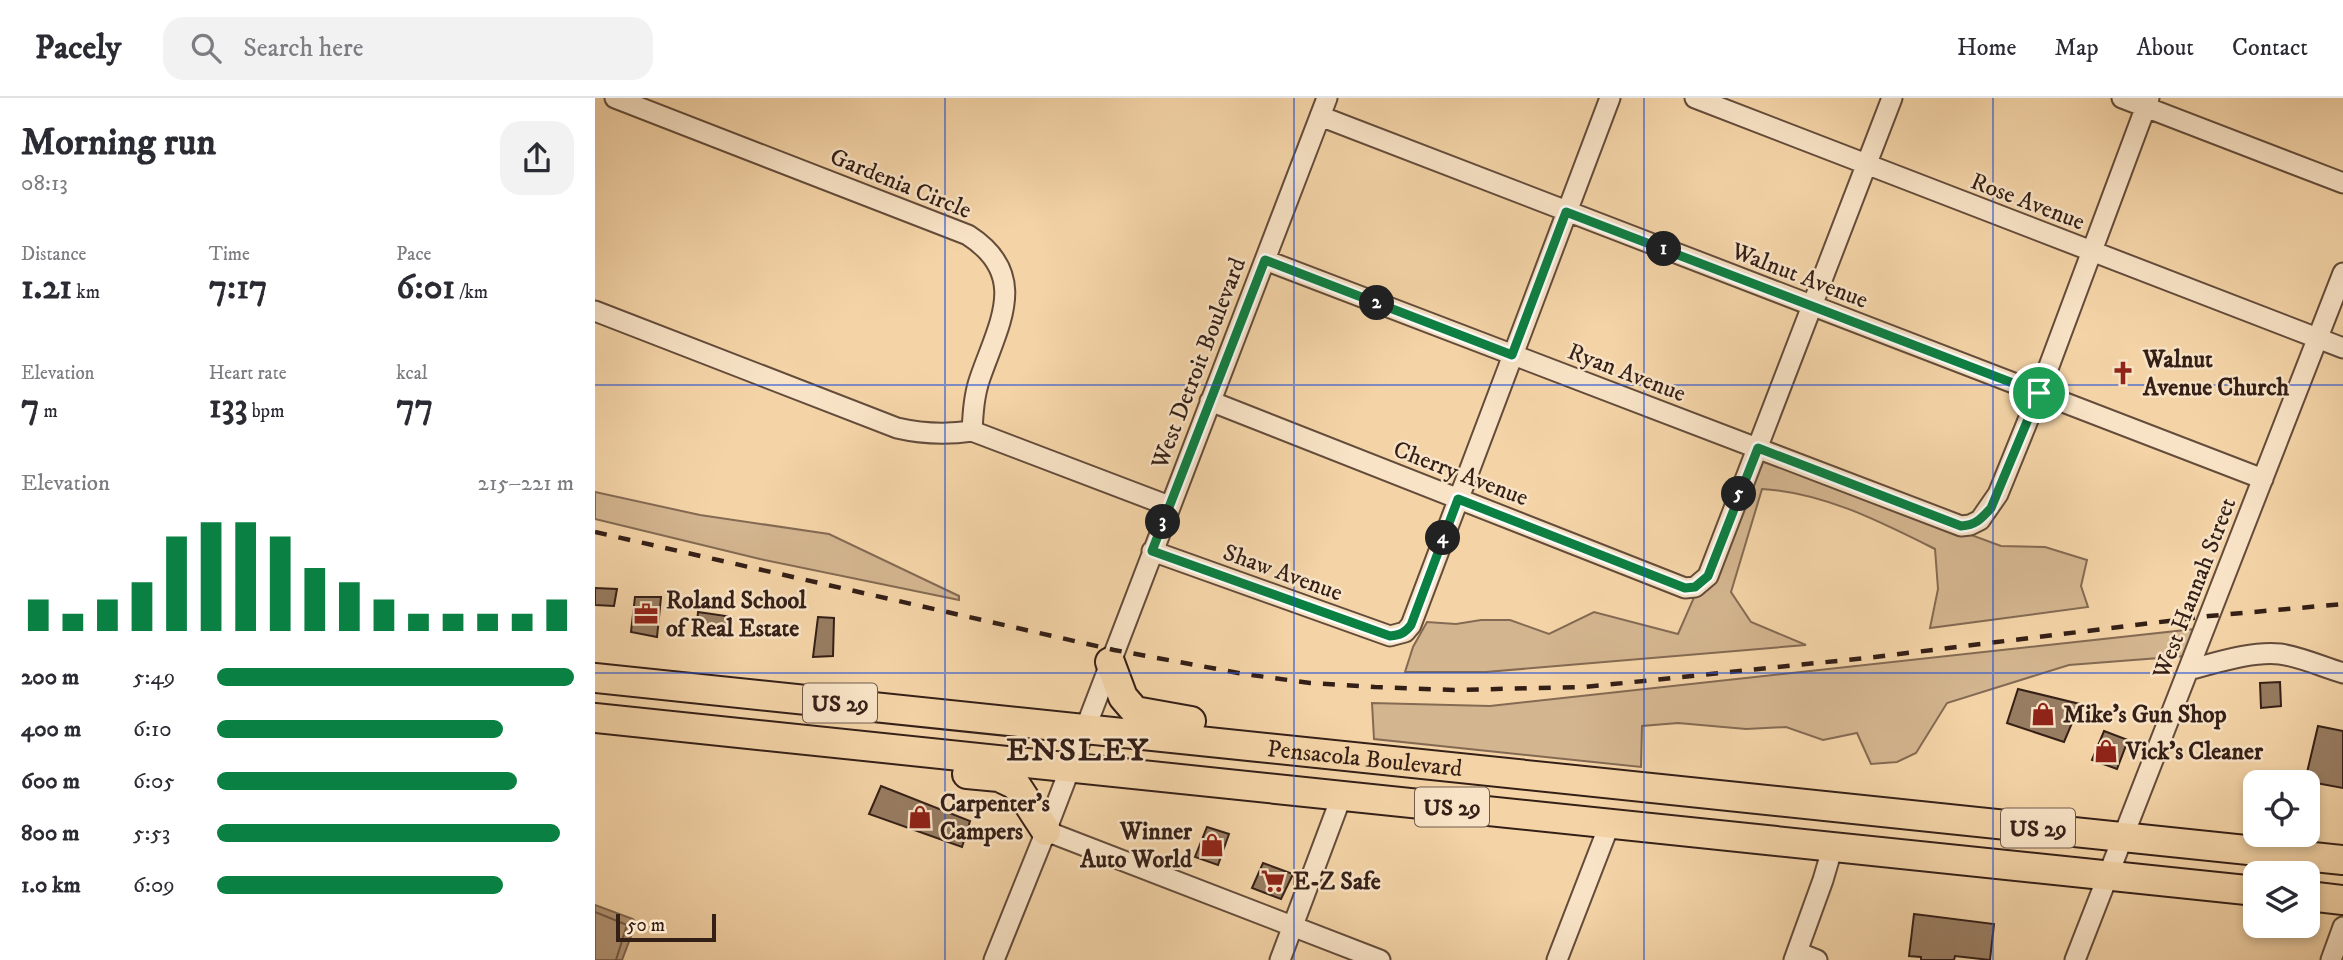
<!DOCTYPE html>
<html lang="en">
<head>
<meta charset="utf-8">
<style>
  :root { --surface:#fff; --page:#f2f2f3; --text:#2b2b33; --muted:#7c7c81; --line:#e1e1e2; --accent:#0b8043 }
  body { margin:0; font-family:"IM FELL DW Pica",serif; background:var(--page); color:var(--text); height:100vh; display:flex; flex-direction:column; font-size:26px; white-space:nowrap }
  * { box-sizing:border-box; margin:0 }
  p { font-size:23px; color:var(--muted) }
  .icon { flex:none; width:38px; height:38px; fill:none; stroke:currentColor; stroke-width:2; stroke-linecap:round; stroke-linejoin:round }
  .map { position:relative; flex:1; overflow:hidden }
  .details { display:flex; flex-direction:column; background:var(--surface); width:595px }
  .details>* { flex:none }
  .controls { position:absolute; left:1648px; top:672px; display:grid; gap:14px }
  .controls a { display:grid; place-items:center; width:77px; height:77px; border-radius:14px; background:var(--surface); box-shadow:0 4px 10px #0003; font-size:35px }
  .scale { position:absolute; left:21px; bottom:18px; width:100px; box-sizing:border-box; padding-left:7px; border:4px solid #341f17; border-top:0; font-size:19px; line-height:24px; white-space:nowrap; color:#341f17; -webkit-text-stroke:5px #f8e3c6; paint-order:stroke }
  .pin { position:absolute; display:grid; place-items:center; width:60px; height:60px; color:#fff; margin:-30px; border:4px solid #fff; border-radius:50%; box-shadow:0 2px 7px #0007 }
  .km { position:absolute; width:35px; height:35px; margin:-18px; border-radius:50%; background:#222; color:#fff; font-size:19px; line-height:35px; text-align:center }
  .round { display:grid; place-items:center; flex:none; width:74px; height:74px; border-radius:21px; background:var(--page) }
  .head { display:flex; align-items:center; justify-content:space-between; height:119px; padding:0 21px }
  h1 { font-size:38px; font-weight:700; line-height:52px }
  .metrics { display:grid; grid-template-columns:repeat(3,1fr); gap:10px; height:119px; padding:7px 21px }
  .metrics div { display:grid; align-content:center }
  .metrics b { font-size:35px; font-weight:700 }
  .metrics small { font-size:19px; font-weight:400 }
  .metrics p { font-size:19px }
  .chart { height:196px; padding:14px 21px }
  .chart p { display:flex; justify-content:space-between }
  .chart svg { width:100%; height:126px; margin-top:7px; stroke:var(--accent); stroke-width:6 }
  ul { padding:0 21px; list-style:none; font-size:23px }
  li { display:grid; grid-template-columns:112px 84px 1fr; align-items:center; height:52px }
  li i { height:18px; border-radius:9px; background:var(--accent) }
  header { display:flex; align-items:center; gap:42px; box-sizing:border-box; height:98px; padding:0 35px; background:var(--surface); border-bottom:2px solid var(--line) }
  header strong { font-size:33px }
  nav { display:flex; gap:38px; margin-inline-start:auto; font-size:24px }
  .search { width:490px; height:63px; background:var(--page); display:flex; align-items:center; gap:18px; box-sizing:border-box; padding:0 24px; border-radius:21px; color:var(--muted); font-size:26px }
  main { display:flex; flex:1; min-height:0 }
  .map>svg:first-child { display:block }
  .green { fill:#d3b58f; stroke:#846a53; stroke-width:2 }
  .water { fill:#b39676; stroke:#806650; stroke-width:2 }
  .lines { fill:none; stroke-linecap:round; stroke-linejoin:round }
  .shore { stroke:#745a46; stroke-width:2 }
  .building { fill:#987d62; stroke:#341f17; stroke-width:2 }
  .minor-casing { stroke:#644c3b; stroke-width:23 }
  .highway-casing { stroke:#341f17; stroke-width:32 }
  .minor { stroke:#f8e3c6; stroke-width:19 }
  .highway { stroke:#f4d4a7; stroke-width:28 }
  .rail { stroke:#341f17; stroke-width:4.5; stroke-dasharray:12 12; stroke-linecap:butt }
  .route-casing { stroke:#fff; stroke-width:14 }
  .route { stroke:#0b8043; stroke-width:9 }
  .grid { fill:none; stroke:#1d4ed8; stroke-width:2; stroke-opacity:0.55 }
  .labels { text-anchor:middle; stroke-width:5; stroke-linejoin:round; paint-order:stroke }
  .shield { fill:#f8e3c6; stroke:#6f5a4c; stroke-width:2 }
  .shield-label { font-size:23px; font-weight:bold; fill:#341f17 }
  .street-label { font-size:24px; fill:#341f17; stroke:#f8e3c6 }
  .poi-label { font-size:24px; font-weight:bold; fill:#341f17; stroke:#f8e3c6; text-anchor:start }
  .district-label { font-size:32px; font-weight:bold; letter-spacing:2px; fill:#341f17; stroke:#f8e3c6 }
</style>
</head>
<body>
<header>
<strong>Pacely</strong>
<div class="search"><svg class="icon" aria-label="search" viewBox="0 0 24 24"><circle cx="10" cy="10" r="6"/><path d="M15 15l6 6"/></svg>Search here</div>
<nav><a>Home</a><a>Map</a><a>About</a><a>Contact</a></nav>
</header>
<main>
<section class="details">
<div class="head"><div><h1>Morning run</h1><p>08:13</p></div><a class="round"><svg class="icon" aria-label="share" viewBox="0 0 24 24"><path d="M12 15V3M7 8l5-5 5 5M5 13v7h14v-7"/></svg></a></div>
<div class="metrics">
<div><p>Distance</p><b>1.21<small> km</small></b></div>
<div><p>Time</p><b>7:17</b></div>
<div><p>Pace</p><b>6:01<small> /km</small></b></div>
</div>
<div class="metrics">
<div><p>Elevation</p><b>7<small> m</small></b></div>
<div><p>Heart rate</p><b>133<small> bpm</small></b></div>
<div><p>kcal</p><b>77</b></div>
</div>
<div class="chart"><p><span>Elevation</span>215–221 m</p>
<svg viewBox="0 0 160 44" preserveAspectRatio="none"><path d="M5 44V33M15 44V38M25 44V33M35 44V27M45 44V11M55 44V6M65 44V6M75 44V11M85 44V22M95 44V27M105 44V33M115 44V38M125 44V38M135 44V38M145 44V38M155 44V33"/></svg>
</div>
<ul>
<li><b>200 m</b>5:49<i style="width:100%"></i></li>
<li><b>400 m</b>6:10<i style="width:80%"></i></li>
<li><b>600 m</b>6:05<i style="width:84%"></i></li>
<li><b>800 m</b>5:53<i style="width:96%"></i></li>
<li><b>1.0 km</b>6:09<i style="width:80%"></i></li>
</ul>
</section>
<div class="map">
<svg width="1748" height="862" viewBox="0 0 1748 862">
  <rect width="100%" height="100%" fill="#f4d4a7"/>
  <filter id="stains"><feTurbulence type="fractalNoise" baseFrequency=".00286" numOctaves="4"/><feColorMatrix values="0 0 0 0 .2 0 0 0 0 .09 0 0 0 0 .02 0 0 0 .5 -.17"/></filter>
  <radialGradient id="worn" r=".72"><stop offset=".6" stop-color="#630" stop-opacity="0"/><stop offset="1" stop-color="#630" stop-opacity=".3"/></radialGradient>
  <path class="green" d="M1167 360 1406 448 1450 449 1492 462 1486 488 1493 509 1335 530 1343 491 1340 451C1286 424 1228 394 1167 391L1136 494 1156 524 1211 547 891 574H810L818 549 832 524 861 526 886 522H915L954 536 999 514 1083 536 1100 497 1109 495Z
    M0 394 105 417 234 436 364 498V502L165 461 0 421Z
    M1600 531 1590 558 1474 567 1352 605 1321 655 1302 664 1276 666 1262 635 1228 642 1191 629 1151 631 1083 625 1047 628 1046 669 779 641 777 605 895 608Z"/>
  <path class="water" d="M0 807 38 821 41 825 27 862H0Z"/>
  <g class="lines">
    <path class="shore" d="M0 814 32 827 21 862"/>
  </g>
  <path class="building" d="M0 490 22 491 19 508 0 507Z
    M40 499H66L62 539 36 534Z
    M103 514 138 519 135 540 101 538Z
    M223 519 239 520 238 558 218 559Z
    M1685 584 1686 608 1666 610 1665 585Z
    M1423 591 1485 606 1469 644 1412 625Z
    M1723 628 1748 633V690L1710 683Z
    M1509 633 1533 642 1522 671 1497 662Z
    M286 688 375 723 367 749 274 716Z
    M612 729 634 736 623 767 600 759Z
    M668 765 698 776 686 801 657 790Z
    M1319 816 1399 826 1395 862 1360 858 1359 862H1326V859L1314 858Z"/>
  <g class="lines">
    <g class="minor-casing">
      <path id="minor" d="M1100 0 1748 250
        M1527 0 1748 85
        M725 18 1668 381
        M670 162 1366 428 1375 427 1385 422 1403 396 1444 295 1554 0
        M0 213 302 330C328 336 350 337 377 333 378 315 379 297 385 280 404 225 435 177 373 137L20 0
        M615 303 1090 490 1100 489 1113 478 1297 0
        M377 333 574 408
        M557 453 795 538 810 534 816 527 1015 0
        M1593 572C1621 565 1656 553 1685 556 1706 559 1728 569 1748 575
        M451 733 785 862
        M1202 854 1222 862
        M399 862 451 733 732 0
        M685 862 747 697
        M962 862 1015 725
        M1199 862 1228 782 1238 748
        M1480 862 1748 175
        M1736 862 1748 829"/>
    </g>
    <g class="highway-casing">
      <g id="highway">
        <path d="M515 564 528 599 540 613 596 623"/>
        <path id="s1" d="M0 580 1748 762"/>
        <path d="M0 620 1661 793"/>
        <path d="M372 676 404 679 421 687 451 733"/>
        <path d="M1713 798 1748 802"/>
      </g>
    </g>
    <use href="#minor" class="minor"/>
    <use href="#highway" class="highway"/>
    <path class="rail" d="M0 434 519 552 649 576 715 585 780 589 858 592 990 589 1280 559 1614 518 1748 506"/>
  </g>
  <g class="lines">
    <g class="route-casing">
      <path id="route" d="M971 114 1444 295 1396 410C1386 421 1381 427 1366 428L1163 350 1113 478 1100 489 1090 490 863 401 816 527C810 535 805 537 795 538L557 453 670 162 917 257Z"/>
    </g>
    <use href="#route" class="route"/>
  </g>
  <path class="grid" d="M350 0V862M699 0V862M1049 0V862M1398 0V862M0 287H1748M0 575H1748"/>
  <defs>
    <g id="church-bare" transform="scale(1.89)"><path d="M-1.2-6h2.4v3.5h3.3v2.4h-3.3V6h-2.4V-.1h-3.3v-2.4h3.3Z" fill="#8f2418" stroke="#f8e3c6" stroke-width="2.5" paint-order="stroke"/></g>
    <g id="office-bare" transform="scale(1.89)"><path d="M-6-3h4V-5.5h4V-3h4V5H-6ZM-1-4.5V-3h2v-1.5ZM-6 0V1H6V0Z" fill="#8f2418" stroke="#f8e3c6" stroke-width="2.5" paint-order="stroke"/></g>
    <g id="shop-bare" transform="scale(1.89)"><path d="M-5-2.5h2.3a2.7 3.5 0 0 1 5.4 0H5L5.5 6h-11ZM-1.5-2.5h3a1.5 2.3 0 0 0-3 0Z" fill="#8f2418" stroke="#f8e3c6" stroke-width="2.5" paint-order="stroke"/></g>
    <g id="supermarket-bare" transform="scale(1.89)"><path d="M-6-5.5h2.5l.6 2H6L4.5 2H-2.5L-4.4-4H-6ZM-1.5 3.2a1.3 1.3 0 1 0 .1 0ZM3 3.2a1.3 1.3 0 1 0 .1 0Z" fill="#8f2418" stroke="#f8e3c6" stroke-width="2.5" paint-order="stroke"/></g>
  </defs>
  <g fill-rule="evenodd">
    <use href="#church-bare" x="1528" y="275"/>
    <use href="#office-bare" x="51" y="516"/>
    <use href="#shop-bare" x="1448" y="616"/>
    <use href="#shop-bare" x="1511" y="653"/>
    <use href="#shop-bare" x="325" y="719"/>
    <use href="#shop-bare" x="617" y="747"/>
    <use href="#supermarket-bare" x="678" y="783"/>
  </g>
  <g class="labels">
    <g class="shield">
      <rect x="208" y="585.5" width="74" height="39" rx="5"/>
      <rect x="820" y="689.5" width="74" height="39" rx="5"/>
      <rect x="1406" y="710.5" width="74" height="39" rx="5"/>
    </g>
    <g class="shield-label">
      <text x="245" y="613">US 29</text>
      <text x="857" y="717">US 29</text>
      <text x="1443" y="738">US 29</text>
    </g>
    <g class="street-label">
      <text transform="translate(306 85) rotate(22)" y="8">Gardenia Circle</text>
      <text transform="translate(1433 103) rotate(21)" y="8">Rose Avenue</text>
      <text transform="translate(1205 177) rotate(21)" y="8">Walnut Avenue</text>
      <text transform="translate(603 265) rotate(-69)" y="8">West Detroit Boulevard</text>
      <text transform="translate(1032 274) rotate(21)" y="8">Ryan Avenue</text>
      <text transform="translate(866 375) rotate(21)" y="8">Cherry Avenue</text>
      <text transform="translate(688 474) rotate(20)" y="8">Shaw Avenue</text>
      <text transform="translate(1599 490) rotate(-69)" y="8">West Hannah Street</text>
      <text dy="8" stroke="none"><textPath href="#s1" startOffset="774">Pensacola Boulevard</textPath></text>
    </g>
    <g class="poi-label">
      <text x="1548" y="269">Walnut<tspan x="1548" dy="28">Avenue Church</tspan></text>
      <text x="71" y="510">Roland School<tspan x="71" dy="28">of Real Estate</tspan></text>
      <text x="1468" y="624">Mike's Gun Shop</text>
      <text x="1531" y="661">Vick's Cleaner</text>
      <text x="345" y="713">Carpenter's<tspan x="345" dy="28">Campers</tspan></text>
      <text x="597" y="741" text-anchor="end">Winner<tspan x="597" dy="28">Auto World</tspan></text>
      <text x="698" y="791">E-Z Safe</text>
    </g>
    <g class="district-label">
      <text x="483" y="662">ENSLEY</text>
    </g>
  </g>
  <rect width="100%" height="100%" filter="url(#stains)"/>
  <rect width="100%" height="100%" fill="url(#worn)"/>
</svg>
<div class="controls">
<a><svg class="icon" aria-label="locate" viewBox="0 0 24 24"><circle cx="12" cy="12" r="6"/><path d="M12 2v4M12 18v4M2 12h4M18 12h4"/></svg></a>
<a><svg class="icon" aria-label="layers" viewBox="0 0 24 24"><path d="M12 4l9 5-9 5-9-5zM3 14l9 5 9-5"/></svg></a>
</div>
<div class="scale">50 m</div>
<div class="pin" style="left:1444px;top:295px;background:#1e9e55"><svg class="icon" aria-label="arrive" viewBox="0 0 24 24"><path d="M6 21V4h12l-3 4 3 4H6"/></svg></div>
<b class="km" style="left:1069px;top:151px">1</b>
<b class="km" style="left:782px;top:205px">2</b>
<b class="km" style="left:568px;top:424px">3</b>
<b class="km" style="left:848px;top:440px">4</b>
<b class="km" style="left:1144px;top:396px">5</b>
</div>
</main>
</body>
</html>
